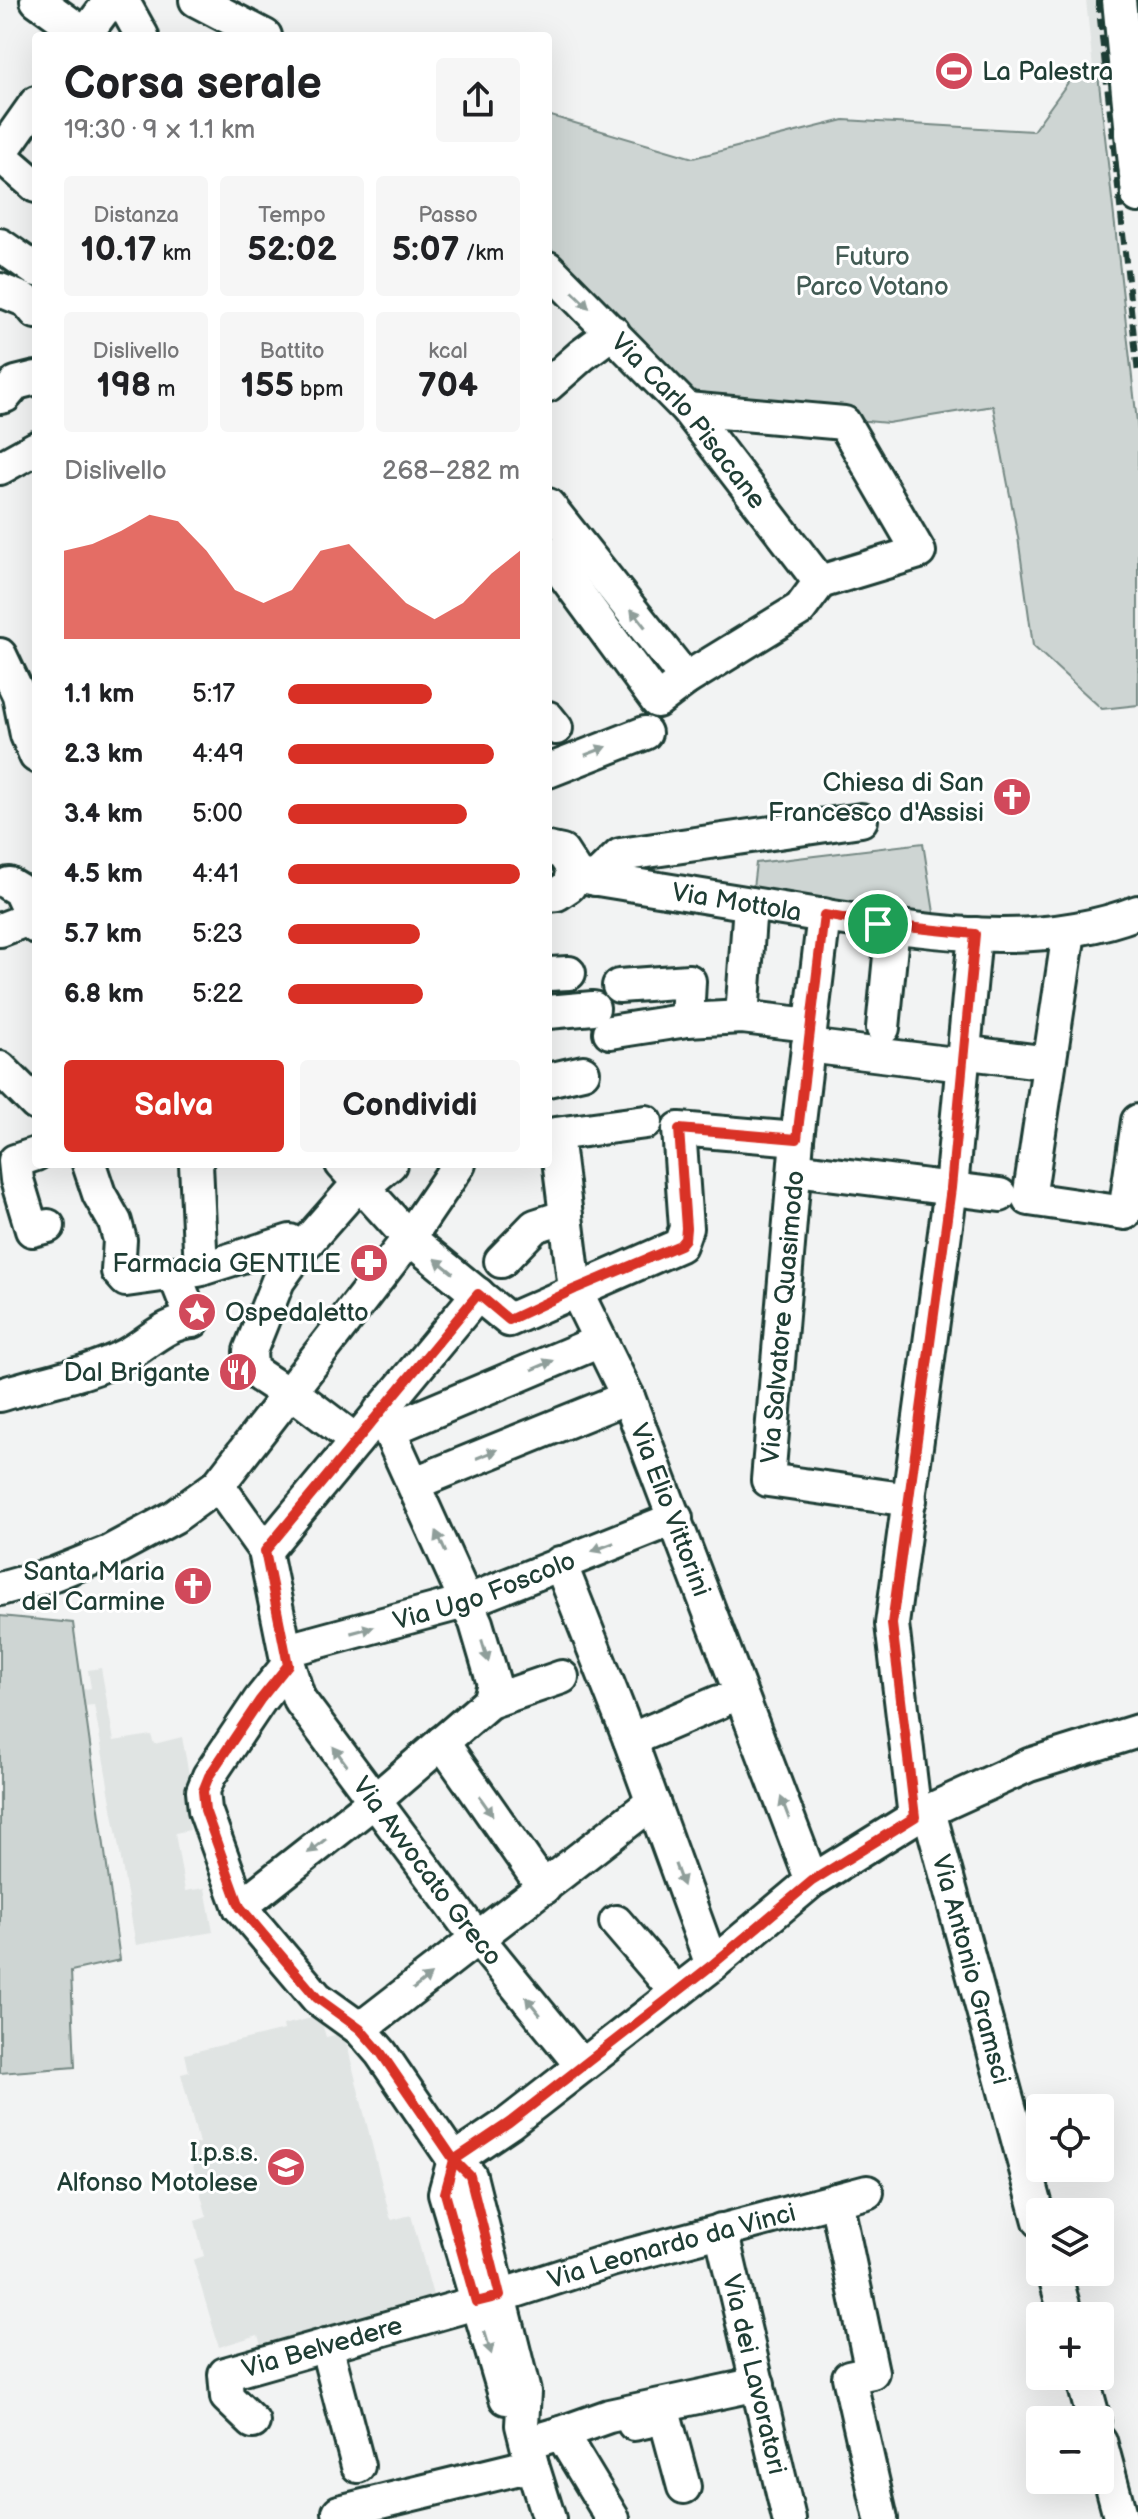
<!DOCTYPE html>
<html lang="it">
<head>
<meta charset="utf-8">
<style>
  :root { --surface:#fff; --page:#f6f6f6; --text:#202124; --muted:#757577; --accent:#d93025 }
  body { margin:0; font-family:"Balsamiq Sans",sans-serif; background:var(--page); color:var(--text); height:100vh; display:flex; flex-direction:column; font-size:30px; white-space:nowrap }
  * { box-sizing:border-box; margin:0 }
  p { font-size:26px; color:var(--muted) }
  .icon { flex:none; width:44px; height:44px; fill:none; stroke:currentColor; stroke-width:2; stroke-linecap:round; stroke-linejoin:round }
  .map { position:relative; flex:1; overflow:hidden }
  .drawer { position:absolute; left:32px; top:32px; width:520px; height:1136px; display:flex; flex-direction:column; background:var(--surface); border-radius:8px; box-shadow:0 8px 32px #0002 }
  .drawer>* { flex:none }
  .tools { position:absolute; left:1026px; top:2094px; display:grid; gap:16px }
  .tools a { display:grid; place-items:center; width:88px; height:88px; border-radius:8px; background:var(--surface); box-shadow:0 8px 32px #0002; font-size:40px }
  .pin { position:absolute; display:grid; place-items:center; width:68px; height:68px; color:#fff; margin:-34px; border:4px solid #fff; border-radius:50%; box-shadow:0 2px 8px #0007 }
  .round { display:grid; place-items:center; flex:none; width:84px; height:84px; border-radius:8px; background:var(--page) }
  .head { display:flex; align-items:center; justify-content:space-between; height:136px; padding:0 32px }
  h1 { font-size:44px; font-weight:700; line-height:60px }
  .stats { display:grid; grid-template-columns:repeat(3,1fr); gap:12px; height:136px; padding:8px 32px }
  .stats div { display:grid; align-content:center; border-radius:8px; background:var(--page); text-align:center }
  .stats b { font-size:34px; font-weight:700 }
  .stats small { font-size:22px; font-weight:400 }
  .stats p { font-size:22px }
  .chart { height:224px; padding:16px 32px }
  .chart p { display:flex; justify-content:space-between }
  .chart svg { width:100%; height:144px; margin-top:8px; fill:var(--accent); opacity:.7 }
  .cta { display:flex; gap:16px; margin-top:auto; padding:16px 32px }
  .cta a { flex:1; height:92px; border-radius:8px; background:var(--accent); color:#fff; font-size:32px; font-weight:700; line-height:92px; text-align:center }
  .cta a+a { background:var(--page); color:var(--text) }
  ul { padding:0 32px; list-style:none; font-size:26px }
  li { display:grid; grid-template-columns:128px 96px 1fr; align-items:center; height:60px }
  li i { height:20px; border-radius:10px; background:var(--accent) }
  .map>svg:first-child { display:block }
  .built { fill:#e0e4e3 }
  .green { fill:#ced5d3; stroke:#768984; stroke-width:2 }
  .lines { fill:none; stroke-linecap:round; stroke-linejoin:round }
  .minor-casing { stroke:#1f3d34; stroke-width:38 }
  .minor { stroke:#fff; stroke-width:32 }
  .rail { stroke:#1f3d34; stroke-width:6; stroke-dasharray:12 6; stroke-linecap:butt }
  .oneway { fill:#8f9e9a }
  .route-casing { stroke:#fff; stroke-width:16 }
  .route { stroke:#d93025; stroke-width:10 }
  .labels { text-anchor:middle; stroke-width:6; stroke-linejoin:round; paint-order:stroke }
  .poi-label { font-size:26px; fill:#1f3d34; stroke:#fff; text-anchor:end }
  .park-label { font-size:26px; fill:#425b54; stroke:#fff }
  .street-label { font-size:26px; fill:#1f3d34; stroke:#fff }
</style>
</head>
<body>
<div class="map">
<svg width="1138" height="2519" viewBox="0 0 1138 2519">
  <rect width="100%" height="100%" fill="#f2f3f3"/>
  <filter id="ink" filterUnits="userSpaceOnUse"><feTurbulence type="fractalNoise" baseFrequency=".0125" numOctaves="2"/><feDisplacementMap in="SourceGraphic" scale="16" xChannelSelector="R" yChannelSelector="G"/><feConvolveMatrix kernelMatrix="1 2 1 2 8 2 1 2 1" color-interpolation-filters="sRGB"/></filter>
  <g filter="url(#ink)">
    <path class="built" d="M1086 0H1108L1116 68 1093 69Z
      M101 1668 114 1741 151 1735 154 1744 182 1737 192 1791 184 1792 190 1830 175 1833 185 1891 205 1888 213 1932 136 1945 94 1705 84 1706 81 1690 91 1688 88 1670Z
      M320 2016 326 2037 344 2033 390 2217 392 2220 411 2215 434 2299 261 2345 258 2335 219 2347 193 2260 204 2256 195 2221 207 2217 188 2147 199 2143 181 2074 189 2072 185 2054 284 2030 283 2025Z"/>
    <path class="green" d="M1098 74 1138 431V705L1102 709 1033 646 1018 537 993 406 888 423 689 405 548 265V115L693 158 844 120 1033 131 1072 77Z
      M923 843 935 919 752 896 756 863Z
      M0 1616 73 1623 120 1960 71 1971 75 2067 0 2073Z"/>
    <g class="lines">
      <g class="minor-casing">
        <g id="minor">
          <path d="M37 0 87 36"/>
          <path d="M122 0 142 36"/>
          <path d="M196 0 265 36"/>
          <path d="M1119 0 1138 196"/>
          <path d="M84 36 111 0"/>
          <path d="M0 154 36 103"/>
          <path d="M0 155 36 186"/>
          <path d="M0 245 36 270"/>
          <path id="s1" d="M548 268 687 409 820 582"/>
          <path d="M0 290 27 301 36 312"/>
          <path d="M548 385 582 355 613 332"/>
          <path d="M0 397 5 396 16 383 36 378"/>
          <path d="M687 409 844 423 919 552 820 582"/>
          <path d="M0 468 36 448"/>
          <path d="M548 505 686 679"/>
          <path d="M548 553 657 701 686 679 800 609 820 582"/>
          <path d="M0 655 19 695 27 735 36 756"/>
          <path d="M548 718 556 728"/>
          <path d="M548 771 645 733"/>
          <path d="M548 849 562 852 573 869 569 886 557 894 548 895"/>
          <path id="s2" d="M573 875C655 888 737 902 819 915 925 931 1035 952 1138 912"/>
          <path d="M595 879 620 855 861 820"/>
          <path d="M9 884 19 890 36 927"/>
          <path d="M824 915 797 1139 768 1480 910 1500"/>
          <path d="M0 930 36 916"/>
          <path d="M1069 932 1029 1199 1125 1213 1138 1121"/>
          <path d="M548 974 569 973"/>
          <path d="M619 986 689 981 687 1020"/>
          <path d="M548 1012 593 1008"/>
          <path d="M742 1017 750 904"/>
          <path d="M883 1028 893 925"/>
          <path d="M610 1032 687 1020 742 1017 810 1025"/>
          <path d="M808 1046 963 1065"/>
          <path d="M977 1054 1049 1063"/>
          <path d="M0 1068 36 1104"/>
          <path d="M548 1080 583 1072"/>
          <path d="M548 1135 646 1122"/>
          <path id="s3" d="M556 1135 575 1289 628 1397 812 1881"/>
          <path d="M36 1154 15 1161 17 1180 32 1230 48 1226"/>
          <path d="M89 1164 99 1194 115 1222 120 1240 118 1271 126 1280 198 1270 290 1241 301 1249"/>
          <path d="M196 1164 201 1269"/>
          <path d="M342 1164 409 1238 509 1320 680 1245 686 1228 679 1129 797 1139"/>
          <path d="M795 1169 1000 1195"/>
          <path d="M363 1187 390 1164"/>
          <path d="M501 1261 535 1226 566 1216"/>
          <path d="M289 1390 356 1441"/>
          <path d="M286 1393 251 1370 250 1351 278 1281 301 1249 359 1183"/>
          <path d="M0 1395C41 1382 88 1375 126 1355 148 1343 167 1322 193 1321L174 1273"/>
          <path d="M380 1411 476 1623 494 1684 489 1702"/>
          <path d="M389 1430 600 1341"/>
          <path d="M415 1483 628 1397"/>
          <path id="s4" d="M218 1485 265 1551 288 1665 299 1699 464 1921 582 2066"/>
          <path d="M265 1551 478 1294"/>
          <path d="M560 1563 630 1740 712 1965"/>
          <path d="M0 1589 54 1574 109 1552 174 1517 218 1485 409 1238 459 1164"/>
          <path id="s5" d="M287 1650 468 1601 676 1518"/>
          <path d="M288 1665 260 1700 209 1776 203 1791 205 1810 240 1907 317 1998 360 2029 381 2053 454 2160 470 2176 524 2392 522 2425 532 2465 549 2519"/>
          <path d="M630 1740 719 1702"/>
          <path d="M442 1742 544 1888"/>
          <path id="s6" d="M929 1811 1040 2221"/>
          <path d="M915 1817 892 1624 951 1188 975 934"/>
          <path d="M240 1907 373 1802 489 1702 562 1677"/>
          <path d="M616 1922 676 1992"/>
          <path d="M360 2029 653 1802"/>
          <path d="M454 2160 509 2123 712 1965 812 1881 915 1817 1029 1765 1138 1731"/>
          <path d="M454 2160 445 2193 506 2398"/>
          <path d="M836 2200 872 2372 849 2377 881 2519"/>
          <path id="s7" d="M721 2230 789 2519"/>
          <path d="M1054 2272 1066 2316"/>
          <path d="M326 2345 358 2466"/>
          <path d="M1082 2376 1094 2420"/>
          <path id="s8" d="M253 2422 227 2397 225 2374 500 2296 611 2260 867 2192"/>
          <path d="M634 2424 665 2417 684 2487"/>
          <path d="M561 2433 609 2416 758 2384"/>
          <path d="M541 2439 561 2433 613 2519"/>
          <path d="M1100 2441 1121 2519"/>
          <path d="M339 2512 532 2465"/>
        </g>
      </g>
      <use href="#minor" class="minor"/>
      <path class="rail" d="M1098 0 1138 374"/>
    </g>
    <defs><path id="oneway-solid" d="M-6-.8H1V-3.2L6.5 0L1 3.2V.8H-6Z" transform="scale(2)"/></defs>
    <g class="oneway">
      <use href="#oneway-solid" transform="translate(581 300) rotate(44)"/>
      <use href="#oneway-solid" transform="translate(638 618) rotate(-128)"/>
      <use href="#oneway-solid" transform="translate(596 751) rotate(-21)"/>
      <use href="#oneway-solid" transform="translate(444 1266) rotate(-141)"/>
      <use href="#oneway-solid" transform="translate(543 1365) rotate(-23)"/>
      <use href="#oneway-solid" transform="translate(487 1454) rotate(-22)"/>
      <use href="#oneway-solid" transform="translate(441 1542) rotate(-114)"/>
      <use href="#oneway-solid" transform="translate(603 1547) rotate(159)"/>
      <use href="#oneway-solid" transform="translate(362 1630) rotate(-15)"/>
      <use href="#oneway-solid" transform="translate(485 1651) rotate(73)"/>
      <use href="#oneway-solid" transform="translate(340 1756) rotate(-126)"/>
      <use href="#oneway-solid" transform="translate(486 1806) rotate(55)"/>
      <use href="#oneway-solid" transform="translate(785 1808) rotate(-111)"/>
      <use href="#oneway-solid" transform="translate(317 1846) rotate(142)"/>
      <use href="#oneway-solid" transform="translate(679 1875) rotate(70)"/>
      <use href="#oneway-solid" transform="translate(422 1982) rotate(-38)"/>
      <use href="#oneway-solid" transform="translate(533 2006) rotate(-129)"/>
      <use href="#oneway-solid" transform="translate(488 2343) rotate(73)"/>
    </g>
  </g>
  <g class="lines" filter="url(#ink)">
    <g class="route-casing">
      <path id="route" d="M878 924 824 915 797 1139 679 1129 686 1228 685 1239 680 1245 575 1289 509 1320 478 1294 265 1551 288 1665 260 1700 209 1776 203 1791 205 1810 240 1907 317 1998 360 2029 381 2053 454 2160 470 2176 500 2296 476 2302 445 2193 454 2160 509 2123 712 1965 812 1881 915 1817 892 1624 951 1188 975 934 878 924"/>
    </g>
    <use href="#route" class="route"/>
  </g>
  <defs>
    <g id="stadium-disc" transform="scale(2)"><circle r="9.5" fill="#d1495b" stroke="#fff"/><path d="M0-5a6.5 5 0 1 0 0 10a6.5 5 0 1 0 0-10ZM-3.5-1.8h7v3.6h-7Z" fill="#fff"/></g>
    <g id="church-disc" transform="scale(2)"><circle r="9.5" fill="#d1495b" stroke="#fff"/><path d="M-1.2-6h2.4v3.5h3.3v2.4h-3.3V6h-2.4V-.1h-3.3v-2.4h3.3Z" fill="#fff"/></g>
    <g id="pharmacy-disc" transform="scale(2)"><circle r="9.5" fill="#d1495b" stroke="#fff"/><path d="M-2-6h4v4h4v4h-4v4h-4v-4h-4v-4h4Z" fill="#fff"/></g>
    <g id="sight-disc" transform="scale(2)"><circle r="9.5" fill="#d1495b" stroke="#fff"/><path d="M0-6L1.8-2.2L6-1.7L2.9 1.2L3.7 5.4L0 3.3L-3.7 5.4L-2.9 1.2L-6-1.7L-1.8-2.2Z" fill="#fff"/></g>
    <g id="restaurant-disc" transform="scale(2)"><circle r="9.5" fill="#d1495b" stroke="#fff"/><path d="M-5-6h1v4h1v-4h1v4h1v-4h1v5L-1.5 .5V6h-2V.5L-5-1ZM5-6V6H3V1.5H1.5Q1.5-4 5-6Z" fill="#fff"/></g>
    <g id="school-disc" transform="scale(2)"><circle r="9.5" fill="#d1495b" stroke="#fff"/><path d="M0-5L7-2L0 1L-7-2ZM-4 1L0 2.5L4 1V4Q0 6-4 4Z" fill="#fff"/></g>
  </defs>
  <g fill-rule="evenodd">
    <use href="#stadium-disc" x="954" y="71"/>
    <use href="#church-disc" x="1012" y="797"/>
    <use href="#pharmacy-disc" x="369" y="1263"/>
    <use href="#sight-disc" x="197" y="1312"/>
    <use href="#restaurant-disc" x="238" y="1372"/>
    <use href="#church-disc" x="193" y="1586"/>
    <use href="#school-disc" x="286" y="2167"/>
  </g>
  <g class="labels">
    <g class="poi-label">
      <text x="982" y="80" text-anchor="start">La Palestra</text>
      <text x="984" y="791">Chiesa di San<tspan x="984" dy="30">Francesco d'Assisi</tspan></text>
      <text x="341" y="1272">Farmacia GENTILE</text>
      <text x="225" y="1321" text-anchor="start">Ospedaletto</text>
      <text x="210" y="1381">Dal Brigante</text>
      <text x="165" y="1580">Santa Maria<tspan x="165" dy="30">del Carmine</tspan></text>
      <text x="258" y="2161">I.p.s.s.<tspan x="258" dy="30">Alfonso Motolese</tspan></text>
    </g>
    <g class="park-label">
      <text x="872" y="265">Futuro<tspan x="872" dy="30">Parco Votano</tspan></text>
    </g>
    <g class="street-label">
      <text dy="9" stroke="none"><textPath href="#s1" startOffset="208">Via Carlo Pisacane</textPath></text>
      <text dy="9" stroke="none"><textPath href="#s2" startOffset="166">Via Mottola</textPath></text>
      <text transform="translate(782 1317) rotate(-85)" y="9">Via Salvatore Quasimodo</text>
      <text dy="9" stroke="none"><textPath href="#s3" startOffset="396">Via Elio Vittorini</textPath></text>
      <text dy="9" stroke="none"><textPath href="#s5" startOffset="206">Via Ugo Foscolo</textPath></text>
      <text dy="9" stroke="none"><textPath href="#s4" startOffset="448">Via Avvocato Greco</textPath></text>
      <text dy="9" stroke="none"><textPath href="#s6" startOffset="164">Via Antonio Gramsci</textPath></text>
      <text dy="9" stroke="none"><textPath href="#s8" startOffset="524">Via Leonardo da Vinci</textPath></text>
      <text dy="9" stroke="none"><textPath href="#s8" startOffset="160">Via Belvedere</textPath></text>
      <text dy="9" stroke="none"><textPath href="#s7" startOffset="148">Via dei Lavoratori</textPath></text>
    </g>
  </g>
</svg>
<div class="tools">
<a><svg class="icon" aria-label="locate" viewBox="0 0 24 24"><circle cx="12" cy="12" r="6"/><path d="M12 2v4M12 18v4M2 12h4M18 12h4"/></svg></a>
<a><svg class="icon" aria-label="layers" viewBox="0 0 24 24"><path d="M12 4l9 5-9 5-9-5zM3 14l9 5 9-5"/></svg></a>
<a>+</a>
<a>−</a>
</div>
<div class="pin" style="left:878px;top:924px;background:#1e9e55"><svg class="icon" aria-label="arrive" viewBox="0 0 24 24"><path d="M6 21V4h12l-3 4 3 4H6"/></svg></div>
<section class="drawer">
<div class="head"><div><h1>Corsa serale</h1><p>19:30 · 9 × 1.1 km</p></div><a class="round"><svg class="icon" aria-label="share" viewBox="0 0 24 24"><path d="M12 15V3M7 8l5-5 5 5M5 13v7h14v-7"/></svg></a></div>
<div class="stats">
<div><p>Distanza</p><b>10.17<small> km</small></b></div>
<div><p>Tempo</p><b>52:02</b></div>
<div><p>Passo</p><b>5:07<small> /km</small></b></div>
</div>
<div class="stats">
<div><p>Dislivello</p><b>198<small> m</small></b></div>
<div><p>Battito</p><b>155<small> bpm</small></b></div>
<div><p>kcal</p><b>704</b></div>
</div>
<div class="chart"><p><span>Dislivello</span>268–282 m</p>
<svg viewBox="0 0 160 44" preserveAspectRatio="none"><path d="M0 44V17L10 15L20 11L30 6L40 8L50 17L60 29L70 33L80 29L90 17L100 15L110 24L120 33L130 38L140 33L150 24L160 17V44z"/></svg>
</div>
<ul>
<li><b>1.1 km</b>5:17<i style="width:62%"></i></li>
<li><b>2.3 km</b>4:49<i style="width:89%"></i></li>
<li><b>3.4 km</b>5:00<i style="width:77%"></i></li>
<li><b>4.5 km</b>4:41<i style="width:100%"></i></li>
<li><b>5.7 km</b>5:23<i style="width:57%"></i></li>
<li><b>6.8 km</b>5:22<i style="width:58%"></i></li>
</ul>
<div class="cta"><a>Salva</a><a>Condividi</a></div>
</section>
</div>
</body>
</html>
